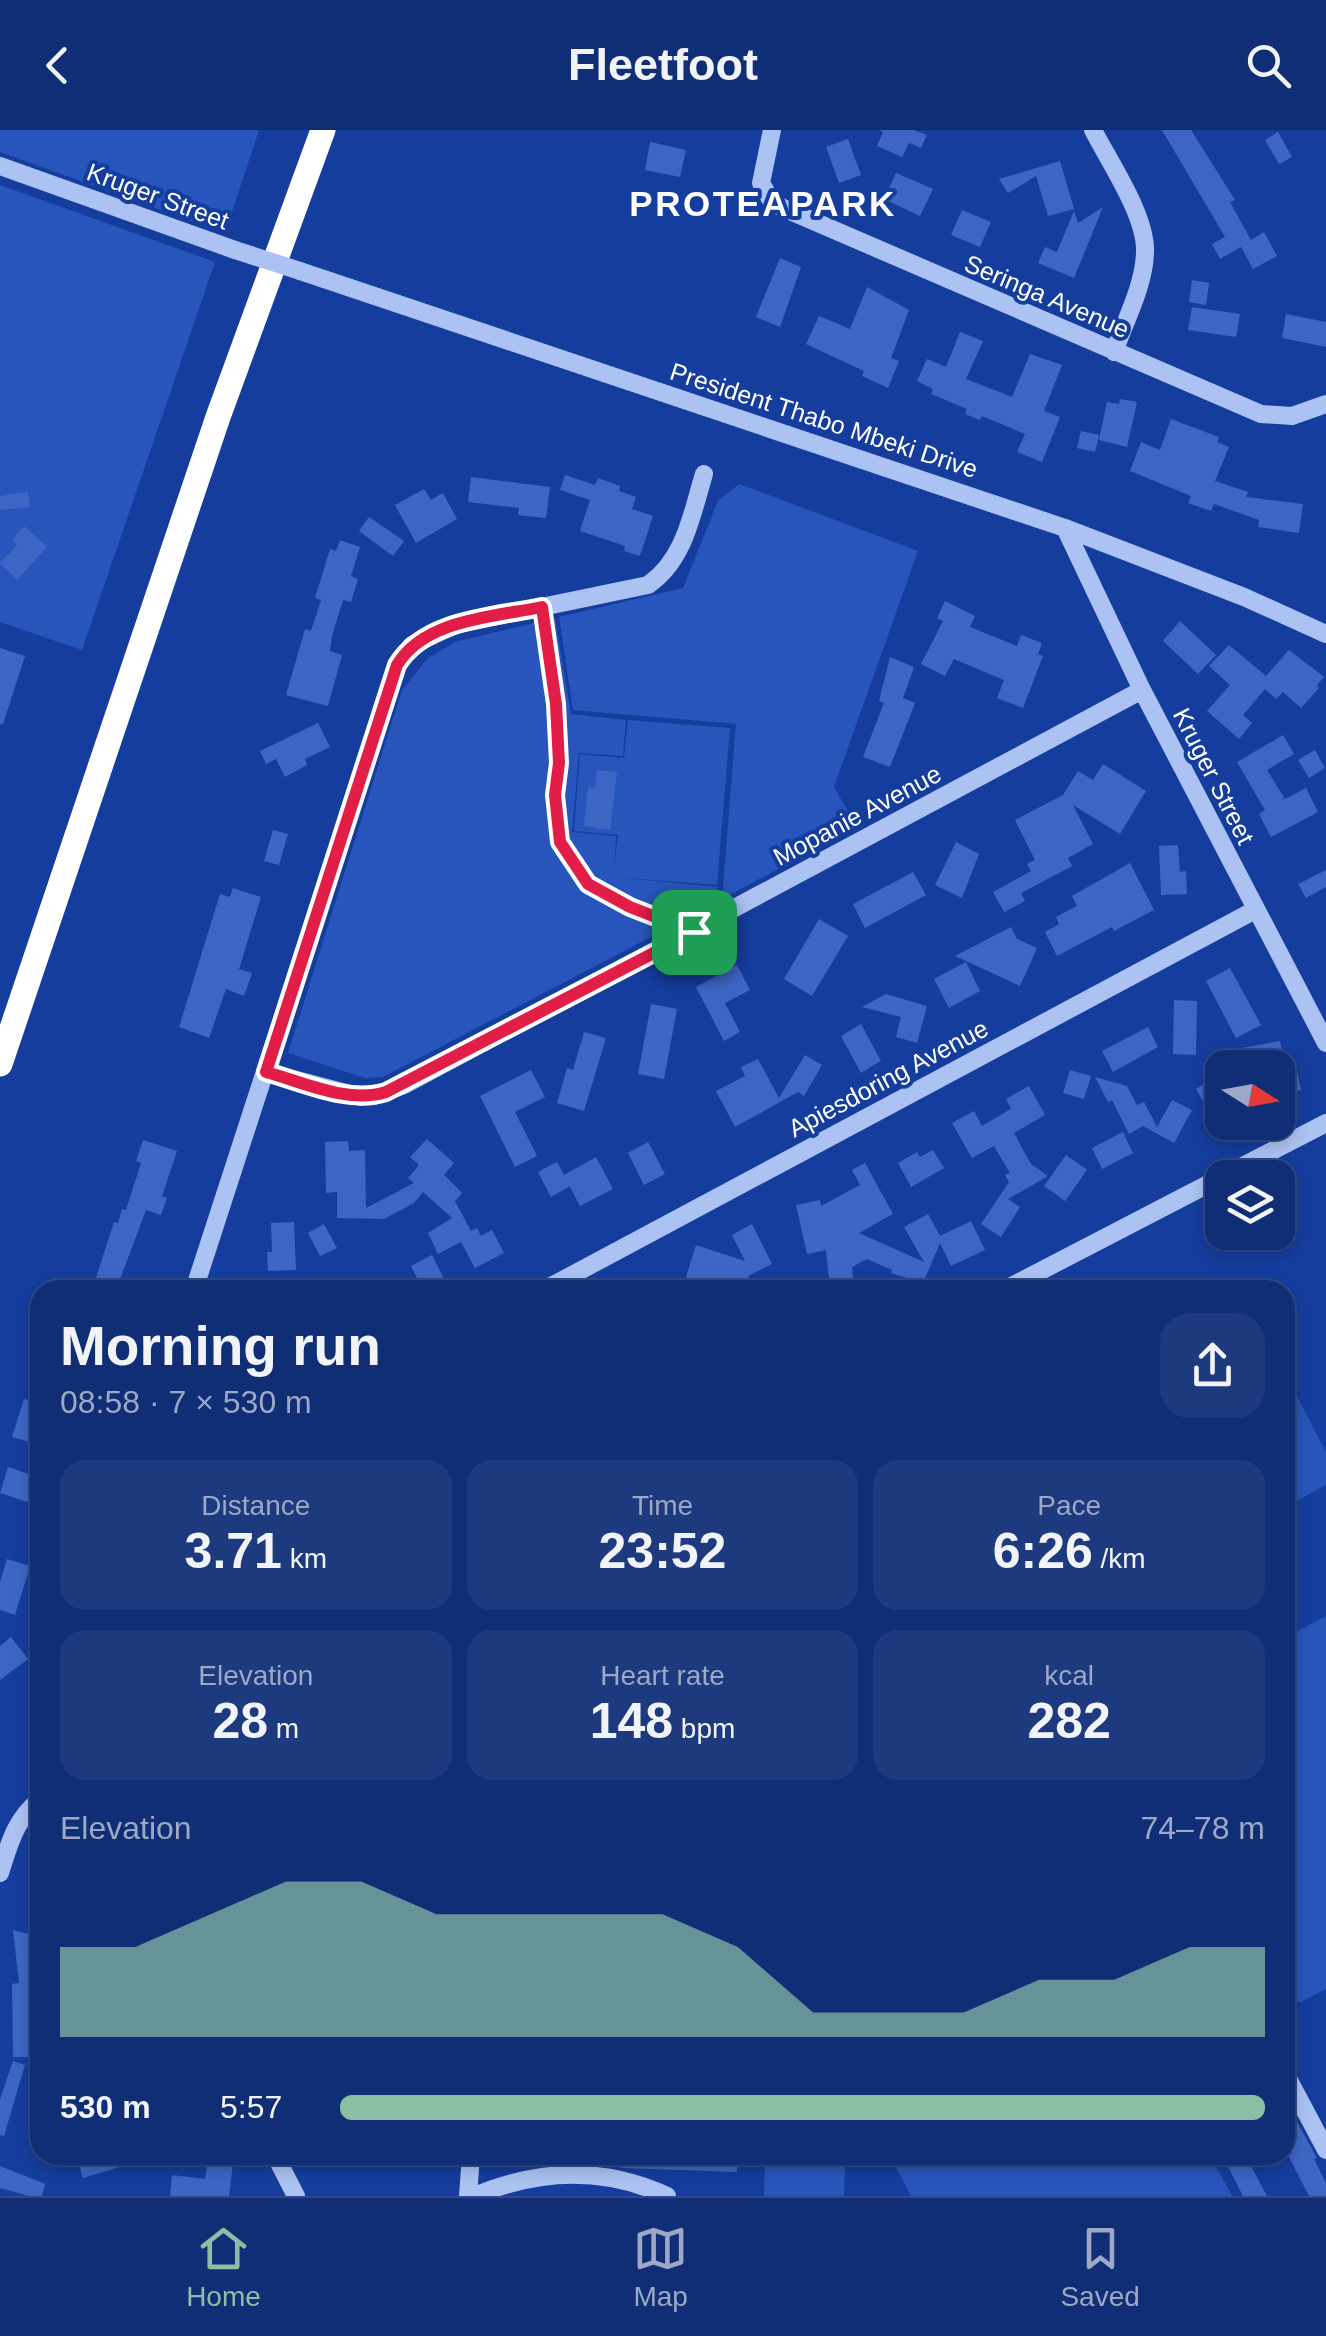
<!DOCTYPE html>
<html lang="en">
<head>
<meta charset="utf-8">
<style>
  :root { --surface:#102e76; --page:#1e3a7e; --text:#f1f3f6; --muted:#9ca8c5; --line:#304a88; --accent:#8abfa5 }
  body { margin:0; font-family:Arial,sans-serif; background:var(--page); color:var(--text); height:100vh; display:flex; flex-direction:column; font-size:38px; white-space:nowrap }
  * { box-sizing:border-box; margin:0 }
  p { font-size:32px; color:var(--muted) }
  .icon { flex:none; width:55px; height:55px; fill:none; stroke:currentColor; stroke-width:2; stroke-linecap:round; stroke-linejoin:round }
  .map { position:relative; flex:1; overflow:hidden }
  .side { position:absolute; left:30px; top:1150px; width:1265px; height:885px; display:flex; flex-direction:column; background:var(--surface); border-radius:30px; box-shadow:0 5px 15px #0003,0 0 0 2px var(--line) }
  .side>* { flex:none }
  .needle { width:65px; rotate:101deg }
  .buttons { position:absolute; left:1205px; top:920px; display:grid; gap:20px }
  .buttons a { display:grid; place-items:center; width:90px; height:90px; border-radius:20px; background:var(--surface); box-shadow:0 5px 15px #0003,0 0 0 2px var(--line); font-size:50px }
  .pin { position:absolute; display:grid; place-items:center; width:85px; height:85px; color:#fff; margin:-42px; border-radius:20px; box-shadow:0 5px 15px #0006 }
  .round { display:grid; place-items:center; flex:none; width:105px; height:105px; border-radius:30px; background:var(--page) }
  .head { display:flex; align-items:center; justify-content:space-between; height:170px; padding:0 30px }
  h1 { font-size:55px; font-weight:600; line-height:75px }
  .figures { display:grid; grid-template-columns:repeat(3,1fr); gap:15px; height:170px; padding:10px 30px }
  .figures div { display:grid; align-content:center; border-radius:25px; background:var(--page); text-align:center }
  .figures b { font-size:50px; font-weight:600 }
  .figures small { font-size:28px; font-weight:400 }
  .figures p { font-size:28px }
  .chart { height:280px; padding:20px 30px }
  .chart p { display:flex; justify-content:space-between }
  .chart svg { width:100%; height:180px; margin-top:10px; fill:var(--accent); opacity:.7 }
  ul { padding:0 30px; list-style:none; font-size:32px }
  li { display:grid; grid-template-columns:160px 120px 1fr; align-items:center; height:75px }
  li i { height:25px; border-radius:12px; background:var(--accent) }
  header { display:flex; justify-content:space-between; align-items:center; height:130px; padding:0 30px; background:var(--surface); font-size:45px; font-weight:600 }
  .menu { display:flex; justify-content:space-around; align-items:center; height:140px; border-top:2px solid var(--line); background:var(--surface); font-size:28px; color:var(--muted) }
  .menu a { display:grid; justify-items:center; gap:5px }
  .menu .selected { color:var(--accent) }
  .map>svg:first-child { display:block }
  .grass { fill:#2855bb }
  .building { fill:#3d66c4 }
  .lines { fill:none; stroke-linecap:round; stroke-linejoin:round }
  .minor { stroke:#acc2f3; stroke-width:18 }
  .highway { stroke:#fff; stroke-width:25 }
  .minor-bridge { stroke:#acc2f3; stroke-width:18 }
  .route-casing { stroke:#fff; stroke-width:20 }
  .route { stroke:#e11d48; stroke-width:12 }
  .labels { text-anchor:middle; stroke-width:8; stroke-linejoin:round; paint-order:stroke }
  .street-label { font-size:25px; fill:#fff; stroke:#153d9d }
  .district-label { font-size:35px; font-weight:bold; letter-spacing:2.5px; fill:#fff; stroke:#153d9d }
</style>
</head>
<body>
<header><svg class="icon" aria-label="back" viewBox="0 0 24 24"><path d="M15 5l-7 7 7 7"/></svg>Fleetfoot<svg class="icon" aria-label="search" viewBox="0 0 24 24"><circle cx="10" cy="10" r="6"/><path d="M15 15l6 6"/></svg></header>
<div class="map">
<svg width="1326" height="2066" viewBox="0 0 1326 2066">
  <rect width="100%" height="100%" fill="#153d9d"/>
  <path class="grass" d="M0 0H259L225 103 0 22Z
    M0 55 215 132 82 520 0 492Z
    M739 354 918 421 834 657 857 697 722 769 736 594 573 580 559 487 683 458 718 371Z
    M555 488 571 584 626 590 623 626 579 623 572 702 616 706 614 738 618 705 574 701 580 624 624 628 628 590 730 598 717 755 613 747 718 757 716 773 383 947 365 948 288 923 402 560 428 528 455 512Z
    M1285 1244 1326 1322V1355L1285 1377Z
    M1326 1486V1859L1299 1873 1285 1847V1508Z
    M890 2025H1210L1232 2066H911Z
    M765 2033 845 2035 844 2066H764Z"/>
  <path class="building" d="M879 0H914L927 5 921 18 909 13 902 27 877 16 883 2Z
    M1162 0H1191L1235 70 1230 72 1251 110 1264 102 1277 126 1253 139 1241 117 1220 129 1212 114 1225 107Z
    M1278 2 1292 27 1279 34 1265 10Z
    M848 9 861 45 839 53 826 17Z
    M650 12 686 20 680 47 645 40Z
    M1060 31 1074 79 1048 86 1036 46 1008 63 999 49Z
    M896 43 933 59 920 86 884 69Z
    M1103 77 1074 148 1038 133 1045 117 1057 122 1074 81 1078 93Z
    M962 80 991 92 980 117 951 105Z
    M780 128 801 137 780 197 756 187Z
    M1192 150 1209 153 1206 175 1189 172Z
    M867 157 909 180 891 228 899 231 888 258 862 246 864 241 806 214 819 186 850 199Z
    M1192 177 1240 184 1236 207 1188 200Z
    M1286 184 1326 192V217L1282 208Z
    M960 202 983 211 966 249 1012 267 1030 224 1062 235 1044 281 1060 287 1042 332 1017 322 1025 304 982 286 980 290 965 284 967 279 931 264 933 259 917 251 927 229 946 237Z
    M1120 269 1137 272 1127 317 1099 310 1107 272 1119 274Z
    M1171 289 1219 307 1217 312 1229 317 1215 351 1248 362 1246 367 1303 374 1299 403 1258 397 1259 390 1214 374 1211 381 1188 373 1191 366 1130 341 1141 312 1160 320Z
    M1081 301 1099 305 1095 322 1077 318Z
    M565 345 595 355 598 348 620 356 619 361 636 367 632 379 653 386 640 426 624 421 625 416 580 401 590 370 560 360Z
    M471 347 550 357 546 388 518 385 519 378 468 372Z
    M424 359 431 370 443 363 457 389 416 413 395 375Z
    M28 362 30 377 0 380V366Z
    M369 387 404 411 393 426 359 401Z
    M24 396 47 417 17 450 0 433 17 415 12 410Z
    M340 410 360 417 351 446 358 449 351 472 343 470 332 506 330 521 342 525 328 576 286 565 305 499 311 501 321 470 315 468 330 419 336 421Z
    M945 471 975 486 970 497 1017 516 1021 505 1042 513 1038 524 1043 526 1023 578 997 568 1004 550 954 529 945 546 921 534 943 491 937 488Z
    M1180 491 1216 525 1198 544 1163 511Z
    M1229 515 1266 546 1289 520 1324 547 1317 555 1319 558 1301 578 1283 562 1276 569 1265 559 1243 585 1252 593 1239 609 1207 581 1230 555 1209 536Z
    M0 518 25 526 3 594H0Z
    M890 527 914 537 903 568 915 573 890 637 863 627 884 573 879 571Z
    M318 593 330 617 305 629 307 635 285 647 276 629 266 634 260 621Z
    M1283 605 1294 624 1267 640 1285 669 1306 658 1318 682 1271 707 1259 684 1265 680 1237 632Z
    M1315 620 1325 638 1309 648 1298 630Z
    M1103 634 1146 661 1120 704 1073 675 1093 714 1068 728 1072 736 1021 763 1025 771 1004 782 993 762 1031 741 1027 734 1035 730 1015 690 1063 665 1078 641 1093 650Z
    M597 640 617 642 610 700 584 696 588 657 595 658Z
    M273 700 288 704 279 735 264 731Z
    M956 712 979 724 962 768 935 755Z
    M1178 715 1180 742 1186 741 1187 764 1161 765 1159 716Z
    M1130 733 1154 780 1114 801 1112 797 1057 826 1045 802 1059 794 1056 787 1077 776 1072 766Z
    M1326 740V757L1306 768 1298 754Z
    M913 742 926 765 865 798 853 774Z
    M233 758 261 767 239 839 252 843 244 866 226 859 209 908 179 897 220 764 230 767Z
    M819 789 848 806 812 866 784 849Z
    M1011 797 1017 809 1037 818 1020 856 955 826Z
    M966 832 980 861 949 878 934 849Z
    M737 835 750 860 725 873 740 902 724 911 696 857Z
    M1230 838 1261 895 1236 908 1206 851Z
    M886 864 927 876 917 913 896 907 901 887 862 877Z
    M1174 870 1197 871 1196 925 1173 924Z
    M651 874 677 879 664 949 638 944Z
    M861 894 881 931 861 943 841 906Z
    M1148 897 1158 917 1113 942 1102 921Z
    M584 902 606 908 584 981 557 973 567 938 573 940Z
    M1280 911 1285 938H1234L1255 926H1237L1236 919Z
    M805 925 822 935 804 966 798 962 735 997 716 961 745 946 741 937 758 929 779 968Z
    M531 940 545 967 515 982 537 1026 515 1037 480 966Z
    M1070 940 1091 946 1084 969 1063 963Z
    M1297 942 1301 960 1280 964 1278 945Z
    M1222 944V984L1213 989 1196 959Z
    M1095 947 1127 956 1137 975 1144 972 1157 997 1172 970 1192 980 1174 1013 1143 996 1129 1004 1112 970 1108 972Z
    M1029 956 1045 985 1014 1003 1031 1034 1048 1046 1008 1069 1020 1077 1001 1107 981 1094 1009 1052 1005 1045 1010 1043 994 1016 972 1028 952 993 974 981 982 996 1011 979 1006 969Z
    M1123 1002 1133 1023 1102 1039 1092 1018Z
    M427 1009 454 1033 444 1045 462 1063 455 1071 471 1101 477 1098 481 1106 492 1100 504 1123 475 1138 461 1112 438 1124 428 1103 452 1088 423 1062 414 1073 384 1089 337 1088V1062L326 1063 325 1012 348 1011 349 1021 365 1020 366 1078 414 1053 408 1048 419 1035 410 1027Z
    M143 1010 177 1021 162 1066 167 1068 161 1085 146 1080 116 1160H92L114 1092 118 1093 122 1079 126 1080 141 1033 136 1031Z
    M648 1012 665 1044 644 1055 628 1023Z
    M933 1020 944 1038 911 1057 898 1033 917 1022 920 1027Z
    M1066 1025 1087 1040 1065 1071 1044 1056Z
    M596 1027 613 1059 580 1076 564 1045Z
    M557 1032 570 1056 551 1067 538 1042Z
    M865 1033 893 1084 859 1103 924 1132 904 1097 928 1084 940 1106 971 1091 985 1120 951 1136 940 1113 923 1153 891 1143 892 1140 867 1129 852 1137 854 1160H830L826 1120 807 1124 796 1075 820 1070 821 1076 860 1055 852 1040Z
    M294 1092 296 1140 268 1141 267 1122H272L271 1093Z
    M324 1094 337 1118 320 1126 308 1103Z
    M752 1094 772 1134 748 1146 755 1160H682L696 1115 745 1131 732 1105Z
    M432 1125 450 1160H423L411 1136Z
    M24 1269 40 1274V1315L12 1307Z
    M8 1337 40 1348V1376L0 1363Z
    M7 1429 30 1436 15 1485 0 1480V1452Z
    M11 1507 28 1529 0 1550V1516Z
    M13 1800 40 1807V1907H35L36 1912 30 1913V1927H13L12 1854 19 1853Z
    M13 1931 25 1935 4 2006 0 2005V1969Z
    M1285 1970 1317 2028 1314 2029 1326 2053V2066H1309L1285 2019Z
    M76 2025H146V2029L83 2048Z
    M619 2025 737 2026V2042L623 2038 619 2037Z
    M1222 2025H1273L1251 2036 1267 2066H1243Z
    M208 2030 233 2033 229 2066H170L172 2045 205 2049Z
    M0 2036 45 2054 42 2066H29L0 2058Z"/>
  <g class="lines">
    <path class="minor" d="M772 0 761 53 772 72 783 78 1261 284 1292 286 1326 274
      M1093 0C1110 33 1147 87 1145 123 1144 156 1125 191 1114 222
      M0 36 235 120
      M300 141 1065 398 1244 467 1326 504
      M1065 398 1142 560 1326 913
      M542 477 556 573 559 633 555 665 560 712 588 753 630 777 693 801
      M266 942 361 967 374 966 404 955 1142 560
      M194 1160 397 535 412 515 455 495 648 455C685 430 692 383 704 344
      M544 1160 1255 780
      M1004 1160 1326 993
      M0 1743C9 1715 15 1689 40 1670
      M1285 1943 1326 2020
      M275 2025 296 2066
      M468 2066 471 2025
      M474 2066C539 2039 603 2036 667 2066"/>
    <path class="highway" d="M0 934 218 287 323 0"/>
    <path class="minor-bridge" d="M235 120 300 141"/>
  </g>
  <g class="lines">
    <g class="route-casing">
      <path id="route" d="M542 477 556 574 559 633 555 665 560 712 588 754 630 777 694 802 386 962C348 974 303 952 266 942L397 535C425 489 494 487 542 477Z"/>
    </g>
    <use href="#route" class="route"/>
  </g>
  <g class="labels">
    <g class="street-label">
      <text transform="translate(158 66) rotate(20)" y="9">Kruger Street</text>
      <text transform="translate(1047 166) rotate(23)" y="9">Seringa Avenue</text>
      <text transform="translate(824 290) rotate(18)" y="9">President Thabo Mbeki Drive</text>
      <text transform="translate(1214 646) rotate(63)" y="9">Kruger Street</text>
      <text transform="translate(857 685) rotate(-28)" y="9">Mopanie Avenue</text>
      <text transform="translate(888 948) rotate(-28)" y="9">Apiesdoring Avenue</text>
    </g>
    <g class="district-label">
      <text x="763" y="86">PROTEAPARK</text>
    </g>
  </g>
</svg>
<div class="buttons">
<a><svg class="needle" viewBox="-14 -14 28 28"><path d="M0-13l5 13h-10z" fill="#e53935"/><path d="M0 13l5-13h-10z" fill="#9ca8c5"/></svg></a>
<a><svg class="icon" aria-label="layers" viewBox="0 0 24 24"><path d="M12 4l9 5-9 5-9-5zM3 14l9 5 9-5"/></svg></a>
</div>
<div class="pin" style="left:694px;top:802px;background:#1e9e55"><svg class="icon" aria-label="arrive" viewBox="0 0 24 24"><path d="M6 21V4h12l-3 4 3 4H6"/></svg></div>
<section class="side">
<div class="head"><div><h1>Morning run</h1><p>08:58 · 7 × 530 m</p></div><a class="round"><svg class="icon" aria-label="share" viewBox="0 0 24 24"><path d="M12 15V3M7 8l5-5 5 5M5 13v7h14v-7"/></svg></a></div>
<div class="figures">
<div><p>Distance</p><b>3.71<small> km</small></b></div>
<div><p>Time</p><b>23:52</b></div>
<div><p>Pace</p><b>6:26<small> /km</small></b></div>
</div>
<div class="figures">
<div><p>Elevation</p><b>28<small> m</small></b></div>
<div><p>Heart rate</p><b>148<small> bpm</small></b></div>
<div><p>kcal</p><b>282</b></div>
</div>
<div class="chart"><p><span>Elevation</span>74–78 m</p>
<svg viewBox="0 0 160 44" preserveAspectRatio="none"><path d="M0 44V22L10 22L20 14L30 6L40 6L50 14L60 14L70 14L80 14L90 22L100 38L110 38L120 38L130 30L140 30L150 22L160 22V44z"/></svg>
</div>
<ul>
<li><b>530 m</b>5:57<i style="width:100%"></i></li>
</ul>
</section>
</div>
<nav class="menu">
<a class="selected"><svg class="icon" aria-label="home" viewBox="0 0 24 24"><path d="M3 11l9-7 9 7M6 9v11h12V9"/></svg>Home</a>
<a><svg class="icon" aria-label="map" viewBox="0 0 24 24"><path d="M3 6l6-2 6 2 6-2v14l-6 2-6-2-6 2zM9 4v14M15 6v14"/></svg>Map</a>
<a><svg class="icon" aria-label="saved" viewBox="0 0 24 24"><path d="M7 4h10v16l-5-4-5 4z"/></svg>Saved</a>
</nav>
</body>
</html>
